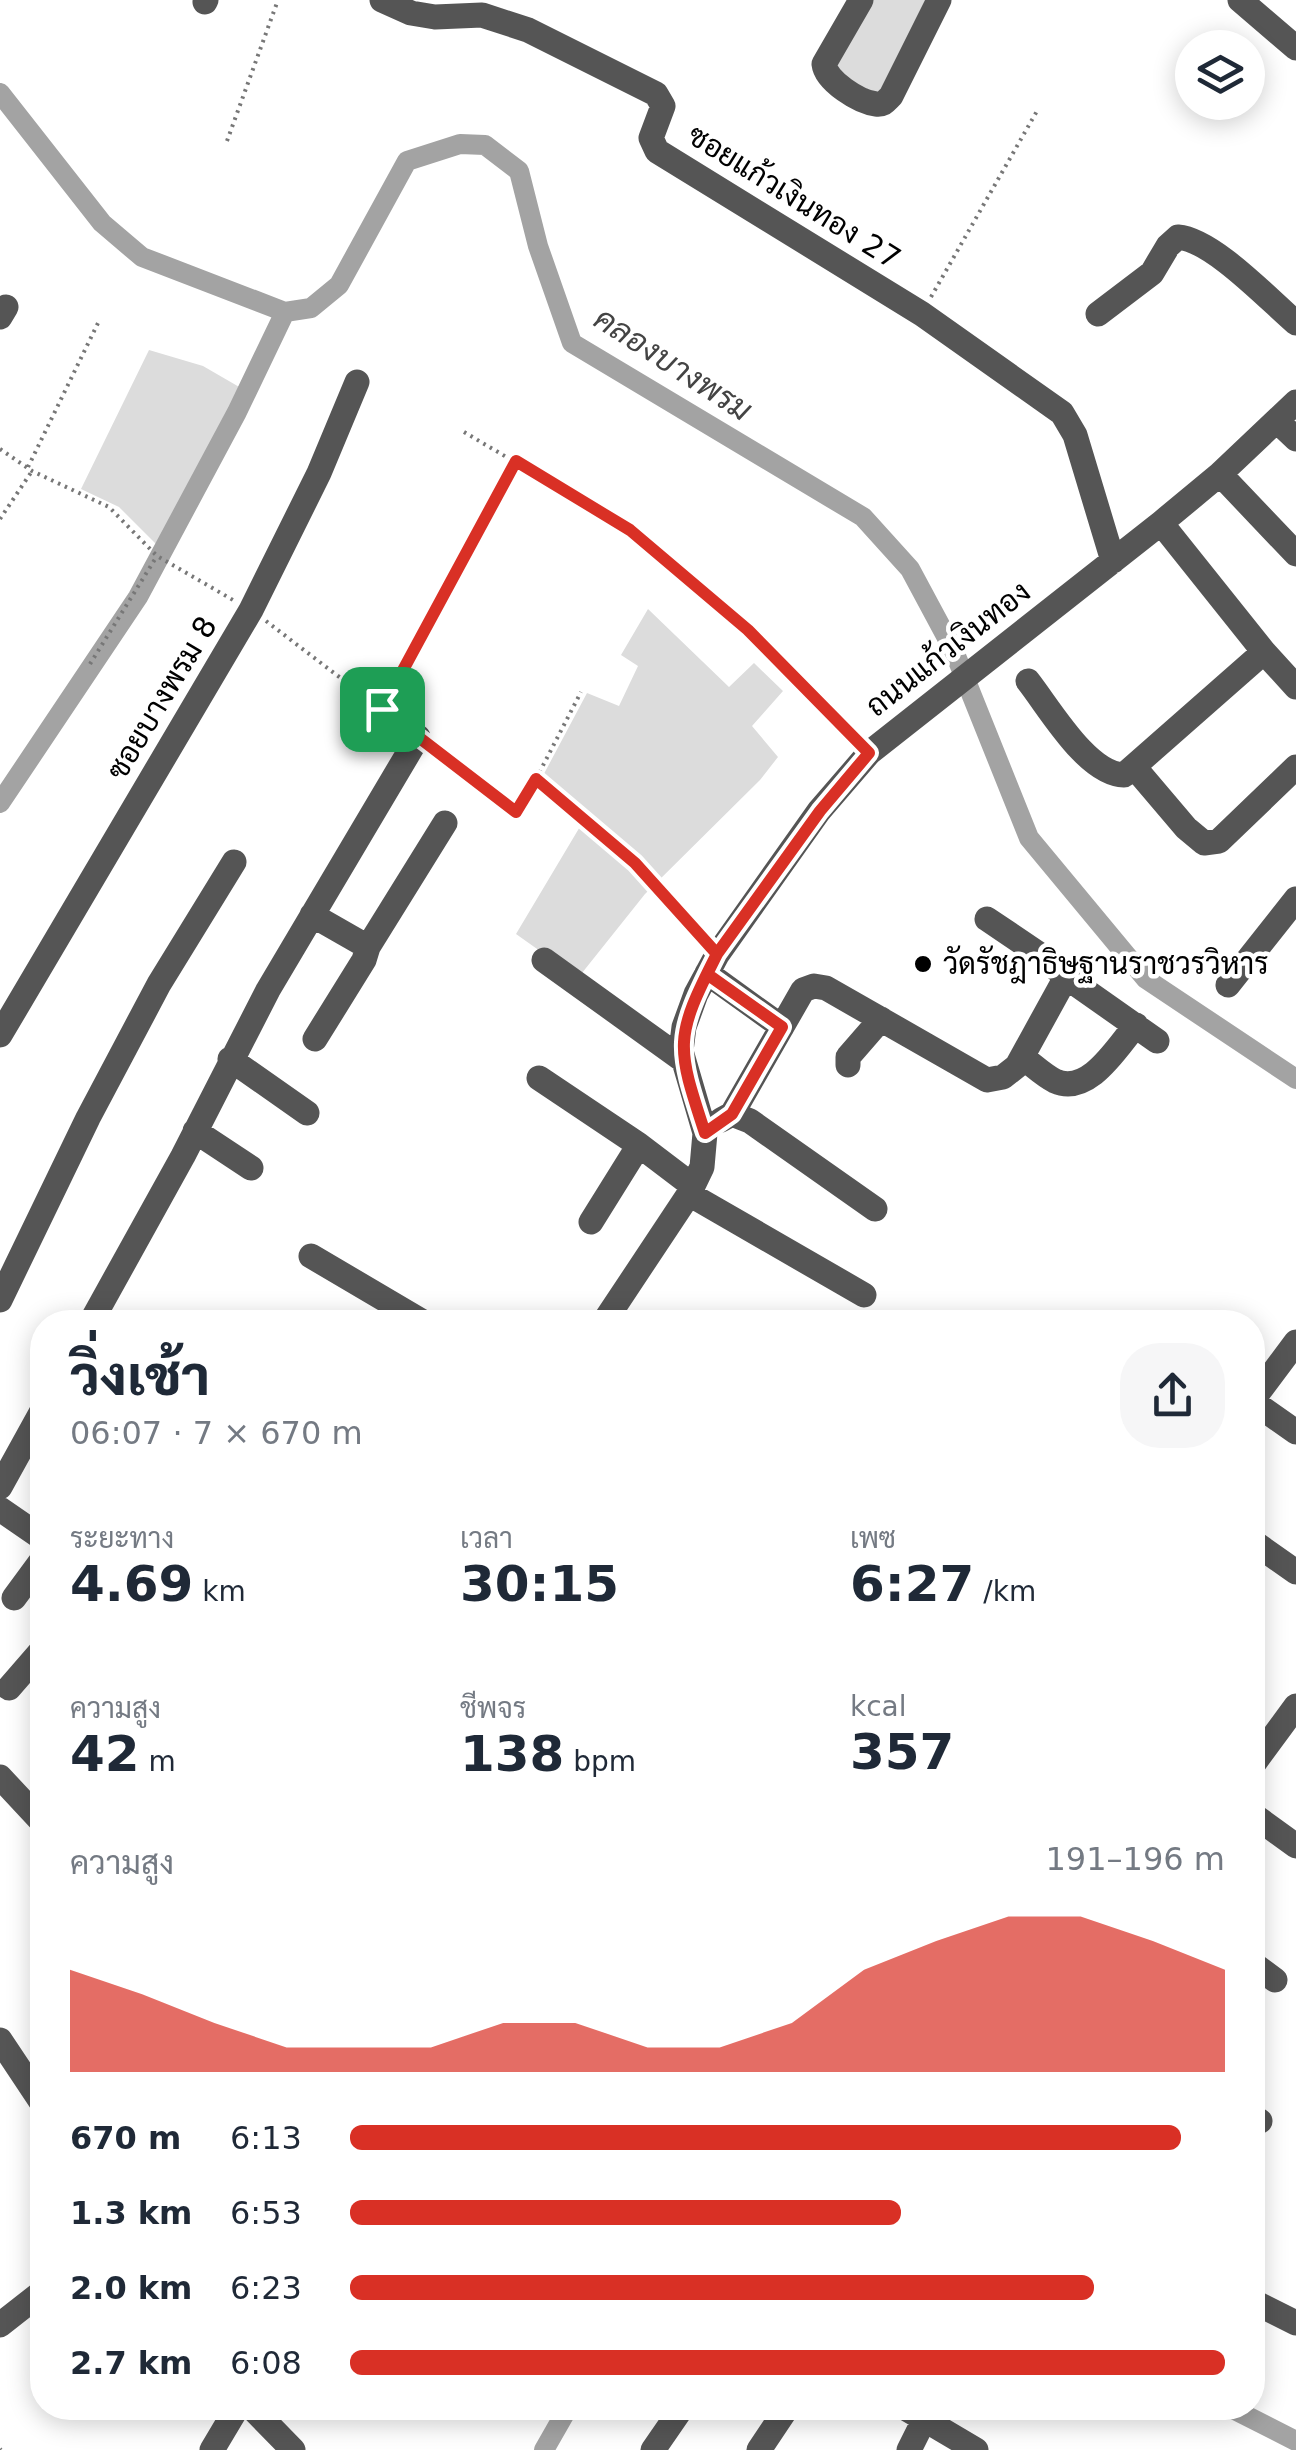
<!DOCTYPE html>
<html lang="th">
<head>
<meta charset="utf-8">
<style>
  :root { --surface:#fff; --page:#f6f6f7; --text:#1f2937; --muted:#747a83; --accent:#d93025 }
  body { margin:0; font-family:"DejaVu Sans",Sarabun,sans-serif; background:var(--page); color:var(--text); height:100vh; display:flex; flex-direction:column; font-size:38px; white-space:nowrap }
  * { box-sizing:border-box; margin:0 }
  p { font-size:32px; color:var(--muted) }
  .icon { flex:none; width:55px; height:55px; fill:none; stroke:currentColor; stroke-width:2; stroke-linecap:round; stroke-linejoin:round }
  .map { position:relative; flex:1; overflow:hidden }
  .drawer { position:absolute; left:30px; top:1310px; width:1235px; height:1110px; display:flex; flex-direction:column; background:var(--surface); border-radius:40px; box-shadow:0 5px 25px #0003 }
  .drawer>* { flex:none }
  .fabs { position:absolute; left:1175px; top:30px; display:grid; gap:20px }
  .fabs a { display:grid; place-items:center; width:90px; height:90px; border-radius:50%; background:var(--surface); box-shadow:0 5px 25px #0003; font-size:50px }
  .pin { position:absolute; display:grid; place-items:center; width:85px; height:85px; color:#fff; margin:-42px; border-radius:20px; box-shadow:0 5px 15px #0006 }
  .round { display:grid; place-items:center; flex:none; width:105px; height:105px; border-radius:40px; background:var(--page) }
  .head { display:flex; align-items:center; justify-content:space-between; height:170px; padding:0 40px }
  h1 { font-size:55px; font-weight:800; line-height:75px }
  .stats { display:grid; grid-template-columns:repeat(3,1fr); gap:15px; height:170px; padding:10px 40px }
  .stats div { display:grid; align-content:center }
  .stats b { font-size:50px; font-weight:800 }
  .stats small { font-size:28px; font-weight:400 }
  .stats p { font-size:28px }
  .chart { height:280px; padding:20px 40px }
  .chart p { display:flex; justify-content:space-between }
  .chart svg { width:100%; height:180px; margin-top:10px; fill:var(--accent); opacity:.7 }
  ul { padding:0 40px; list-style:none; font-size:32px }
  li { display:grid; grid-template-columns:160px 120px 1fr; align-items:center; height:75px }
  li i { height:25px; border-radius:12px; background:var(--accent) }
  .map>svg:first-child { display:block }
  .green { fill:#dcdcdc }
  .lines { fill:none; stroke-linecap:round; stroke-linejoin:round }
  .canal { stroke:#a3a3a3; stroke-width:20 }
  .path { stroke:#777; stroke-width:4; stroke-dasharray:2.5 5; stroke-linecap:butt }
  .minor { stroke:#555; stroke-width:25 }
  .route-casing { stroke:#fff; stroke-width:20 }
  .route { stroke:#d93025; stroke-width:12 }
  .poi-dot { fill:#000; stroke:#fff; stroke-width:4 }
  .labels { text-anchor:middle; stroke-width:9; stroke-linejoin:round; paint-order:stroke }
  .street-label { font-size:30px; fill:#000; stroke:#fff }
  .poi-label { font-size:30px; fill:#000; stroke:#fff; text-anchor:start }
  .water-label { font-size:32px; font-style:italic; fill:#444; stroke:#fff }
</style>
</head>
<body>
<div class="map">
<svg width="1296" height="2450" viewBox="0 0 1296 2450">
  <rect width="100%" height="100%" fill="#fff"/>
  <path class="green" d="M871 0H932L885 95 841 80 836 61Z
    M149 350 203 366 241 388 161 549 119 507 81 489Z
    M648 609 729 687 754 663 783 691 752 726 778 757 760 780 645 894 578 978 516 934 581 825 538 785 587 693 619 706 638 666 621 655Z"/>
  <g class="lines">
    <path class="canal" d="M0 93 102 223 142 257 285 312 311 308 339 285 407 161 460 144 485 145 519 171 538 246 572 343 863 517 910 569 954 651 1029 838 1146 979 1296 1079
      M0 803 138 597 237 412 285 312
      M1231 2408 1296 2441
      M544 2450 568 2408"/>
    <path class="path" d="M227 141 278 0
      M931 297 1037 111
      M464 432 630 530 748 630 855 738
      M0 449 32 471 109 507 157 556 233 600
      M28 467 98 323
      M0 519 32 471
      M266 621 402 725
      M90 664 157 556
      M382 707 516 461
      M433 749 516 812 536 779 616 845 704 940
      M536 779 581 692
      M0 2449 1 2450"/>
    <path class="minor" d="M382 0 411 13 435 17 482 15 528 30 656 94 663 106 651 138 657 151 922 314 1062 413 1075 435 1113 561
      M861 0 824 64C826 81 859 102 876 104 884 105 886 101 891 96L939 0
      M1240 0 1296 48
      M205 2 206 0
      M1098 314 1152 273 1168 246 1178 237C1213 240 1268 299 1296 323
      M0 317 6 307
      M1277 421 1296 439
      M1220 474 1296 554
      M1264 652 1296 687
      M1028 681C1050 709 1087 774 1124 775L1264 652 1161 523
      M1135 768 1186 828 1204 843 1219 841 1296 767
      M312 915 368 947 364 960 315 1039
      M368 947 445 823
      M544 960 683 1060
      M707 973 782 1027
      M1066 977 1157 1041
      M1228 985 1296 899
      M0 1035 251 610 319 473 357 382
      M1022 1057C1032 1064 1043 1075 1055 1081 1089 1096 1117 1047 1136 1025
      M230 1059 307 1113
      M848 1065V1057L881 1019
      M539 1078 639 1145 693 1186
      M732 1114 803 990 814 986 826 988 987 1080 1003 1077 1017 1066 1066 977 1039 954 987 919
      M721 1120 732 1114 750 1121 875 1209
      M195 1131 251 1168
      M689 1194 864 1295
      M591 1222 639 1145
      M311 1256 423 1322
      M0 1300 88 1118 159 984 234 862
      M91 1322 183 1156 268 990 418 737
      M604 1322 689 1194 702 1167 705 1133 681 1051 684 1027 696 994 717 955 819 811 869 753 1161 523 1220 474 1296 402
      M1252 1401 1296 1342
      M1252 1401 1296 1432
      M0 1487 42 1411
      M0 1509 42 1538
      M1252 1541 1296 1572
      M14 1598 42 1560
      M9 1688 42 1650
      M1252 1766 1296 1706
      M0 1777 42 1822
      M1252 1814 1296 1846
      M1252 1963 1275 1980
      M0 2040 42 2103
      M1252 2116 1260 2121
      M1252 2301 1296 2323
      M0 2325 42 2292
      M252 2408 293 2450
      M905 2408 976 2450
      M212 2450 237 2408
      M653 2450 682 2408
      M759 2450 787 2408
      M909 2450 924 2420"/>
  </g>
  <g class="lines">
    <g class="route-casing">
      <path id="route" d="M382 709 516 812 536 779 635 863 717 954C674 1038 676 1045 705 1133L732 1114 782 1027 707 974 717 954 820 811 869 753 748 630 630 530 516 461 382 709"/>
    </g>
    <use href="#route" class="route"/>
  </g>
  <circle class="poi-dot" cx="923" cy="964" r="10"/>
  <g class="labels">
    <g class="street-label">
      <text transform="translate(794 197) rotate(32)" y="10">ซอยแก้วเงินทอง 27</text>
      <text transform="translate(948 649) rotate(-38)" y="10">ถนนแก้วเงินทอง</text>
      <text transform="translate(162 698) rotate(-59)" y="10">ซอยบางพรม 8</text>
    </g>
    <g class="poi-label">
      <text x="943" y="974">วัดรัชฎาธิษฐานราชวรวิหาร</text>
    </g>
    <g class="water-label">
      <text transform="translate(673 364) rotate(33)" y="11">คลองบางพรม</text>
    </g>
  </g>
</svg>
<div class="fabs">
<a><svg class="icon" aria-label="layers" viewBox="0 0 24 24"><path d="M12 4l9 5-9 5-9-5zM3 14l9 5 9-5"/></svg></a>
</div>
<div class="pin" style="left:382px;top:709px;background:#1e9e55"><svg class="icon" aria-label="arrive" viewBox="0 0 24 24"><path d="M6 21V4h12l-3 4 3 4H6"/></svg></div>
<section class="drawer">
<div class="head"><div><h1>วิ่งเช้า</h1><p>06:07 · 7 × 670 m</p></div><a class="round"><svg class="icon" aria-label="share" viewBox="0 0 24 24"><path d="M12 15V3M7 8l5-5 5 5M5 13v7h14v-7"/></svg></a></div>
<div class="stats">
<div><p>ระยะทาง</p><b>4.69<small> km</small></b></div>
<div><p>เวลา</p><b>30:15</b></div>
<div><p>เพซ</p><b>6:27<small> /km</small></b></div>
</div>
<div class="stats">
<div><p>ความสูง</p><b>42<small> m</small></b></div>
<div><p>ชีพจร</p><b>138<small> bpm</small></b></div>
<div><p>kcal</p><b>357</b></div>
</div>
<div class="chart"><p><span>ความสูง</span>191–196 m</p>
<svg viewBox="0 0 160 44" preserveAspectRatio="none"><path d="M0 44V19L10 25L20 32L30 38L40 38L50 38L60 32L70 32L80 38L90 38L100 32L110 19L120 12L130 6L140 6L150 12L160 19V44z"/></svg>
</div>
<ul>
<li><b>670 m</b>6:13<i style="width:95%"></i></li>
<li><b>1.3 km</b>6:53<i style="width:63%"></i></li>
<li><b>2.0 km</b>6:23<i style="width:85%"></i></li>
<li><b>2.7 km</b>6:08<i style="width:100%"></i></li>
</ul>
</section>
</div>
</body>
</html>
